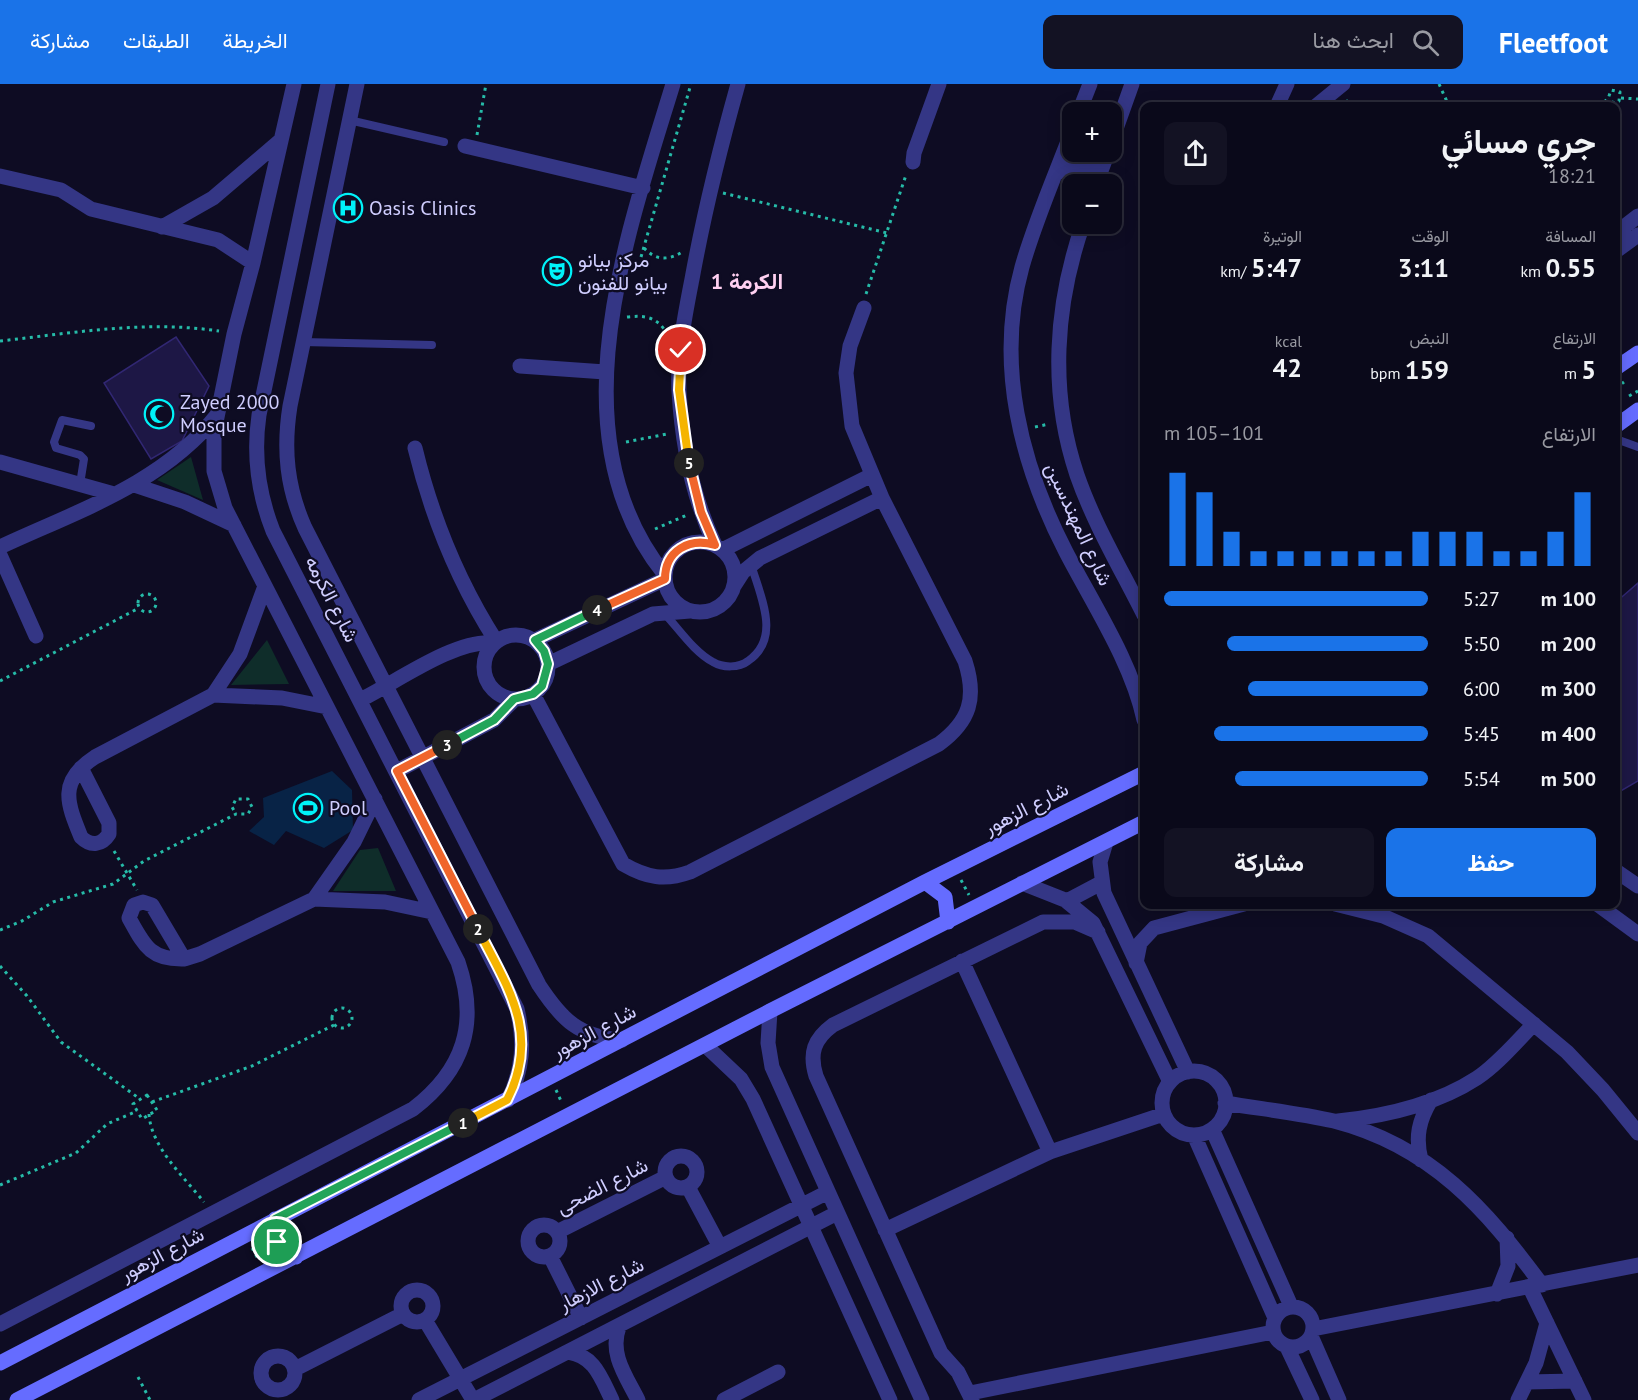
<!DOCTYPE html>
<html lang="ar">
<head>
<meta charset="utf-8">
<style>
  :root { --surface:#0a091a; --page:#131223; --text:#f1f3f6; --muted:#999aa2; --line:#2a2a39; --accent:#1a73e8 }
  body { margin:0; font-family:"PT Sans",Vazirmatn,sans-serif; background:var(--page); color:var(--text); direction:rtl; height:100vh; display:flex; flex-direction:column; font-size:22px; white-space:nowrap }
  * { box-sizing:border-box; margin:0 }
  p { font-size:20px; color:var(--muted) }
  .icon { flex:none; width:33px; height:33px; fill:none; stroke:currentColor; stroke-width:2; stroke-linecap:round; stroke-linejoin:round }
  .map { position:relative; flex:1; overflow:hidden; direction:ltr }
  .details { position:absolute; left:1140px; top:18px; width:480px; height:807px; display:flex; flex-direction:column; background:var(--surface); border-radius:12px; box-shadow:0 3px 15px #0003,0 0 0 2px var(--line); direction:rtl }
  .details>* { flex:none }
  .fabs { position:absolute; left:1062px; top:18px; display:grid; gap:12px }
  .fabs a { display:grid; place-items:center; width:60px; height:60px; border-radius:12px; background:var(--surface); box-shadow:0 3px 15px #0003,0 0 0 2px var(--line); font-size:30px }
  .pin { position:absolute; display:grid; place-items:center; width:51px; height:51px; color:#fff; margin:-26px; border:3px solid #fff; border-radius:50%; box-shadow:0 2px 6px #0007 }
  .km { position:absolute; width:30px; height:30px; margin:-15px; border-radius:50%; background:#222; color:#fff; font-size:16px; line-height:30px; text-align:center }
  .round { display:grid; place-items:center; flex:none; width:63px; height:63px; border-radius:12px; background:var(--page) }
  .head { display:flex; align-items:center; justify-content:space-between; height:102px; padding:0 24px }
  h1 { font-size:33px; font-weight:700; line-height:45px }
  .metrics { display:grid; grid-template-columns:repeat(3,1fr); gap:9px; height:102px; padding:6px 24px }
  .metrics div { display:grid; align-content:center }
  .metrics b { font-size:26px; font-weight:700 }
  .metrics small { font-size:16px; font-weight:400 }
  .metrics p { font-size:16px }
  .chart { height:168px; padding:12px 24px }
  .chart p { display:flex; justify-content:space-between }
  .chart svg { width:100%; height:108px; margin-top:6px; stroke:var(--accent); stroke-width:6 }
  .cta { display:flex; gap:12px; margin-top:auto; padding:12px 24px }
  .cta a { flex:1; height:69px; border-radius:12px; background:var(--accent); color:#fff; font-size:24px; font-weight:700; line-height:69px; text-align:center }
  .cta a+a { background:var(--page); color:var(--text) }
  ul { padding:0 24px; list-style:none; font-size:20px }
  li { display:grid; grid-template-columns:96px 72px 1fr; align-items:center; height:45px }
  li i { height:15px; border-radius:8px; background:var(--accent) }
  header { display:flex; align-items:center; gap:36px; box-sizing:border-box; height:84px; padding:0 30px; background:var(--accent); color:#fff }
  header strong { font-size:28px }
  nav { display:flex; gap:33px; margin-inline-start:auto; font-size:21px }
  .search { width:420px; height:54px; background:var(--page); display:flex; align-items:center; gap:15px; box-sizing:border-box; padding:0 21px; border-radius:12px; color:var(--muted); font-size:22px }
  .map>svg:first-child { display:block }
  .green { fill:#0f2d2a }
  .water { fill:#082346 }
  .building { fill:#1d1745; stroke:#312773; stroke-width:1.5 }
  .lines { fill:none; stroke-linecap:round; stroke-linejoin:round }
  .path { stroke:#26bba8; stroke-width:3; stroke-dasharray:3 4.5; stroke-linecap:butt }
  .service { stroke:#343685; stroke-width:8 }
  .minor { stroke:#343685; stroke-width:15 }
  .tertiary { stroke:#343685; stroke-width:15 }
  .secondary { stroke:#656cff; stroke-width:15 }
  .split-1-casing { stroke:#fff; stroke-width:12 }
  .split-2-casing { stroke:#fff; stroke-width:12 }
  .split-3-casing { stroke:#fff; stroke-width:12 }
  .split-4-casing { stroke:#fff; stroke-width:12 }
  .split-5-casing { stroke:#fff; stroke-width:12 }
  .split-6-casing { stroke:#fff; stroke-width:12 }
  .split-1 { stroke:#22a559; stroke-width:8 }
  .split-2 { stroke:#f5b400; stroke-width:8 }
  .split-3 { stroke:#f0652b; stroke-width:8 }
  .split-4 { stroke:#22a559; stroke-width:8 }
  .split-5 { stroke:#f0652b; stroke-width:8 }
  .split-6 { stroke:#f5b400; stroke-width:8 }
  .labels { text-anchor:middle; stroke-width:4.5; stroke-linejoin:round; paint-order:stroke }
  .poi-label { font-size:20px; fill:#d0ceff; stroke:#0e0c23; text-anchor:start }
  .street-label { font-size:20px; fill:#d0ceff; stroke:#0e0c23 }
  .quarter-label { font-size:22px; font-weight:bold; fill:#ffd0f1; stroke:#0e0c23 }
</style>
</head>
<body>
<header>
<strong>Fleetfoot</strong>
<div class="search"><svg class="icon" aria-label="search" viewBox="0 0 24 24"><circle cx="10" cy="10" r="6"/><path d="M15 15l6 6"/></svg>ابحث هنا</div>
<nav><a>الخريطة</a><a>الطبقات</a><a>مشاركة</a></nav>
</header>
<div class="map">
<svg width="1638" height="1316" viewBox="0 0 1638 1316">
  <rect width="100%" height="100%" fill="#0e0c23"/>
  <path class="green" d="M191 373 203 416 157 396Z
    M267 556 289 600 231 601Z
    M378 764 396 807H333L360 766Z"/>
  <path class="water" d="M332 687 352 706 353 746 324 764 286 747 274 761 249 747 264 733 263 714Z"/>
  <path class="building" d="M176 253 209 302 182 357 151 375 104 299Z
    M1638 499V697L1619 708 1616 702V518Z"/>
  <g class="lines">
    <path class="path" d="M1439 0 1449 22
      M1621 14 1638 15
      M1346 16 1350 22
      M1598 22 1608 15 1611 6 1620 8 1619 17 1614 19 1608 15
      M477 51 486 0
      M723 109 887 149
      M644 164C655 176 668 177 682 168
      M641 173 691 0
      M866 210 906 91
      M627 233C645 231 658 233 667 250
      M0 257C73 249 145 236 219 247
      M1616 304 1624 298
      M1629 312 1638 307
      M1035 343 1049 340
      M626 358 667 350
      M655 445 687 431
      M138 519a9 9 0 1 1 18 0a9 9 0 1 1-18 0Z
      M0 597 139 524
      M114 767 137 806
      M961 796 969 811
      M0 846 22 837 53 818 113 800 144 777 236 730H248L252 723 248 715H236L232 723 236 730
      M0 882 27 912 61 958 140 1015
      M332 934a10 10 0 1 1 20 0a10 10 0 1 1-20 0Z
      M556 1006 562 1019
      M147 1011 157 1026 142 1035 133 1020Z
      M152 1018 252 982 334 941
      M149 1030C151 1063 184 1093 204 1118
      M0 1101 76 1069 107 1040 137 1027
      M252 1164 259 1177
      M138 1293 150 1316"/>
    <path class="service" d="M349 36 444 58
      M303 258 432 261
      M1616 355 1638 363
      M80 400 84 375 80 371 56 364 54 358 62 336 91 342
      M664 529C679 545 694 568 713 578 723 584 739 584 748 577 782 554 760 512 751 480"/>
    <path class="minor" d="M328 0 259 331C253 372 258 409 273 447L517 925C525 958 523 986 508 1016
      M357 0 290 322C283 366 287 404 305 444L539 901C562 936 579 953 622 956
      M1277 22 1287 0
      M1316 22 1343 0
      M1079 28 1090 0
      M1072 47C1055 92 1035 137 1022 183 995 280 1021 381 1066 468 1093 520 1132 579 1144 636
      M1112 56 1132 0
      M465 62 643 104
      M913 78 914 69 939 0
      M1056 90C1072 78 1088 75 1098 95
      M0 92 61 106 91 125 218 156 253 179
      M1096 100 1108 68
      M1083 140C1055 221 1049 308 1077 391 1094 440 1121 485 1144 531
      M162 143 213 114 281 56
      M1616 149 1638 132
      M1616 167 1638 151
      M520 282 605 288
      M415 364C432 434 457 496 496 557
      M0 378 114 410
      M134 401 185 418 234 441
      M665 493a35 35 0 1 1 70 0a35 35 0 1 1-70 0Z
      M715 461C693 414 682 360 679 307 677 270 685 231 692 195 704 129 720 64 738 0
      M0 463C77 427 162 400 217 331
      M722 466 872 391
      M0 471 36 552
      M665 491C553 353 627 151 673 0
      M734 502 743 488 760 474 882 414
      M484 583a32 32 0 1 1 64 0a32 32 0 1 1-64 0Z
      M535 556 665 495
      M548 580 653 530 690 527
      M533 610 623 780C647 794 665 797 690 788L939 660C970 637 977 614 965 577L882 414 852 342 846 289 850 262 864 224
      M213 611 282 614 327 623
      M360 616C395 599 455 555 493 559
      M81 684 109 739V750C102 761 91 763 81 753 67 719 58 697 95 673L213 611 240 570 265 502
      M397 687 494 636 515 615
      M1106 758 1100 778 1104 809 1188 988
      M1022 799 1065 816 1093 839 1170 998
      M314 815 385 818 432 828
      M1067 817 1101 799
      M1335 820 1383 832 1428 852 1567 968 1603 1006 1638 1049
      M184 875C150 876 144 861 129 834L134 821 143 818 152 821 184 875 200 870 314 815 354 758 375 715
      M962 877 1050 1068
      M1136 879 1140 859 1154 844 1244 820
      M770 927 768 959 772 983 922 1316
      M705 961 741 995 753 1015 890 1316
      M1162 1019a32 32 0 1 1 64 0a32 32 0 1 1-64 0Z
      M1225 1019C1261 1025 1299 1029 1334 1037 1431 1062 1486 1125 1542 1201
      M1338 1037C1386 1032 1437 1020 1477 994 1498 980 1516 958 1534 940
      M1212 1045 1291 1222
      M1194 1051 1275 1234
      M665 1088a16 16 0 1 1 32 0a16 16 0 1 1-32 0Z
      M1421 1076C1415 1053 1419 1036 1431 1016
      M688 1103 720 1163
      M528 1157a16 16 0 1 1 32 0a16 16 0 1 1-32 0Z
      M885 1146 1050 1068 1164 1030
      M557 1148 666 1093
      M550 1172 581 1234
      M1530 1204 1584 1316
      M401 1222a16 16 0 1 1 32 0a16 16 0 1 1-32 0Z
      M1497 1210 1508 1182 1507 1154
      M1273 1243a20 20 0 1 1 40 0a20 20 0 1 1-40 0Z
      M425 1236 473 1316
      M0 1240 413 1025C464 986 479 939 458 878L225 424 214 387V348L234 250 253 179 294 0
      M619 1243C609 1270 626 1292 638 1316
      M1313 1245 1638 1181
      M1311 1252 1339 1316
      M1287 1263 1312 1316
      M568 1268C595 1272 601 1294 612 1316
      M261 1289a17 17 0 1 1 34 0a17 17 0 1 1-34 0Z
      M295 1285 403 1230
      M1527 1298 1575 1297
      M970 1309 1273 1248
      M419 1316 828 1108
      M474 1316 837 1129
      M724 1316 778 1288
      M972 1316 958 1288 941 1269 816 992C809 969 814 955 833 941L1043 838H1075L1098 848
      M1518 1316 1536 1279 1547 1239"/>
    <path class="tertiary" d="M1616 787 1638 802
      M1597 820 1638 850"/>
    <path class="secondary" d="M1616 284 1638 269
      M1616 342 1638 326
      M925 798 945 813 948 838
      M275 1135C271 1154 280 1164 296 1173
      M0 1279 925 798 1144 689
      M17 1316 770 927 1144 738"/>
  </g>
  <g class="lines">
    <g class="split-1-casing">
      <path id="split-1" d="M277 1158 274 1143 275 1135 463 1039"/>
    </g>
    <g class="split-2-casing">
      <path id="split-2" d="M463 1039 507 1016C541 950 508 904 478 845"/>
    </g>
    <g class="split-3-casing">
      <path id="split-3" d="M447 661 397 687 478 845"/>
    </g>
    <g class="split-4-casing">
      <path id="split-4" d="M447 661 494 636 514 615 533 610 542 602 548 580 544 567 535 556 597 526"/>
    </g>
    <g class="split-5-casing">
      <path id="split-5" d="M597 526 665 495C665 467 689 453 715 461L701 428 689 379"/>
    </g>
    <g class="split-6-casing">
      <path id="split-6" d="M681 266 679 306 689 379"/>
    </g>
    <use href="#split-1" class="split-1"/>
    <use href="#split-2" class="split-2"/>
    <use href="#split-3" class="split-3"/>
    <use href="#split-4" class="split-4"/>
    <use href="#split-5" class="split-5"/>
    <use href="#split-6" class="split-6"/>
  </g>
  <defs>
    <g id="hospital-ring" transform="scale(1.5)"><circle r="9.5" fill="#0e0c23" stroke="#00f2f9" stroke-width="1.5"/><path d="M-5-5h3v3.5h4V-5h3V5h-3V1.5h-4V5h-3Z" fill="#00f2f9"/></g>
    <g id="theatre-ring" transform="scale(1.5)"><circle r="9.5" fill="#0e0c23" stroke="#00f2f9" stroke-width="1.5"/><path d="M-5-5.5Q0-4 5-5.5V0Q5 5 0 6Q-5 5-5 0ZM-3.3-2.5H-1v1.5H-3.3ZM1-2.5H3.3v1.5H1ZM-2.8 1Q0 5.5 2.8 1Z" fill="#00f2f9"/></g>
    <g id="mosque-ring" transform="scale(1.5)"><circle r="9.5" fill="#0e0c23" stroke="#00f2f9" stroke-width="1.5"/><path d="M3.5-4.9A6 6 0 1 0 3.5 4.9A5 5 0 1 1 3.5-4.9Z" fill="#00f2f9"/></g>
    <g id="stadium-ring" transform="scale(1.5)"><circle r="9.5" fill="#0e0c23" stroke="#00f2f9" stroke-width="1.5"/><path d="M0-5a6.5 5 0 1 0 0 10a6.5 5 0 1 0 0-10ZM-3.5-1.8h7v3.6h-7Z" fill="#00f2f9"/></g>
  </defs>
  <g fill-rule="evenodd">
    <use href="#hospital-ring" x="348" y="124"/>
    <use href="#theatre-ring" x="557" y="187"/>
    <use href="#mosque-ring" x="159" y="330"/>
    <use href="#stadium-ring" x="308" y="724"/>
  </g>
  <g class="labels">
    <g class="poi-label">
      <text x="369" y="131">Oasis Clinics</text>
      <text x="578" y="183">مركز بيانو<tspan x="578" dy="23">بيانو للفنون</tspan></text>
      <text x="180" y="325">Zayed 2000<tspan x="180" dy="23">Mosque</tspan></text>
      <text x="329" y="731">Pool</text>
    </g>
    <g class="street-label">
      <text transform="translate(1079 440) rotate(65)" y="7">شارع المهندسين</text>
      <text transform="translate(332 515) rotate(63)" y="7">شارع الكرمه</text>
      <text transform="translate(1026 724) rotate(-27)" y="7">شارع الزهور</text>
      <text transform="translate(594 947) rotate(-28)" y="7">شارع الزهور</text>
      <text transform="translate(602 1102) rotate(-27)" y="7">شارع الضحى</text>
      <text transform="translate(162 1170) rotate(-28)" y="7">شارع الزهور</text>
      <text transform="translate(601 1200) rotate(-27)" y="7">شارع الازهار</text>
    </g>
    <g class="quarter-label">
      <text x="747" y="205">الكرمة 1</text>
    </g>
  </g>
</svg>
<div class="fabs">
<a>+</a>
<a>−</a>
</div>
<div class="pin" style="left:277px;top:1158px;background:#1e9e55"><svg class="icon" aria-label="arrive" viewBox="0 0 24 24"><path d="M6 21V4h12l-3 4 3 4H6"/></svg></div>
<div class="pin" style="left:681px;top:266px;background:#d93025"><svg class="icon" aria-label="check" viewBox="0 0 24 24"><path d="M5 12l5 5 9-10"/></svg></div>
<b class="km" style="left:463px;top:1039px">1</b>
<b class="km" style="left:478px;top:845px">2</b>
<b class="km" style="left:447px;top:661px">3</b>
<b class="km" style="left:597px;top:526px">4</b>
<b class="km" style="left:689px;top:379px">5</b>
<section class="details">
<div class="head"><div><h1>جري مسائي</h1><p>18:21</p></div><a class="round"><svg class="icon" aria-label="share" viewBox="0 0 24 24"><path d="M12 15V3M7 8l5-5 5 5M5 13v7h14v-7"/></svg></a></div>
<div class="metrics">
<div><p>المسافة</p><b>0.55<small> km</small></b></div>
<div><p>الوقت</p><b>3:11</b></div>
<div><p>الوتيرة</p><b>5:47<small> /km</small></b></div>
</div>
<div class="metrics">
<div><p>الارتفاع</p><b>5<small> m</small></b></div>
<div><p>النبض</p><b>159<small> bpm</small></b></div>
<div><p>kcal</p><b>42</b></div>
</div>
<div class="chart"><p><span>الارتفاع</span>101–105 m</p>
<svg viewBox="0 0 160 44" preserveAspectRatio="none"><path d="M5 44V6M15 44V14M25 44V30M35 44V38M45 44V38M55 44V38M65 44V38M75 44V38M85 44V38M95 44V30M105 44V30M115 44V30M125 44V38M135 44V38M145 44V30M155 44V14"/></svg>
</div>
<ul>
<li><b>100 m</b>5:27<i style="width:100%"></i></li>
<li><b>200 m</b>5:50<i style="width:76%"></i></li>
<li><b>300 m</b>6:00<i style="width:68%"></i></li>
<li><b>400 m</b>5:45<i style="width:81%"></i></li>
<li><b>500 m</b>5:54<i style="width:73%"></i></li>
</ul>
<div class="cta"><a>حفظ</a><a>مشاركة</a></div>
</section>
</div>
</body>
</html>
